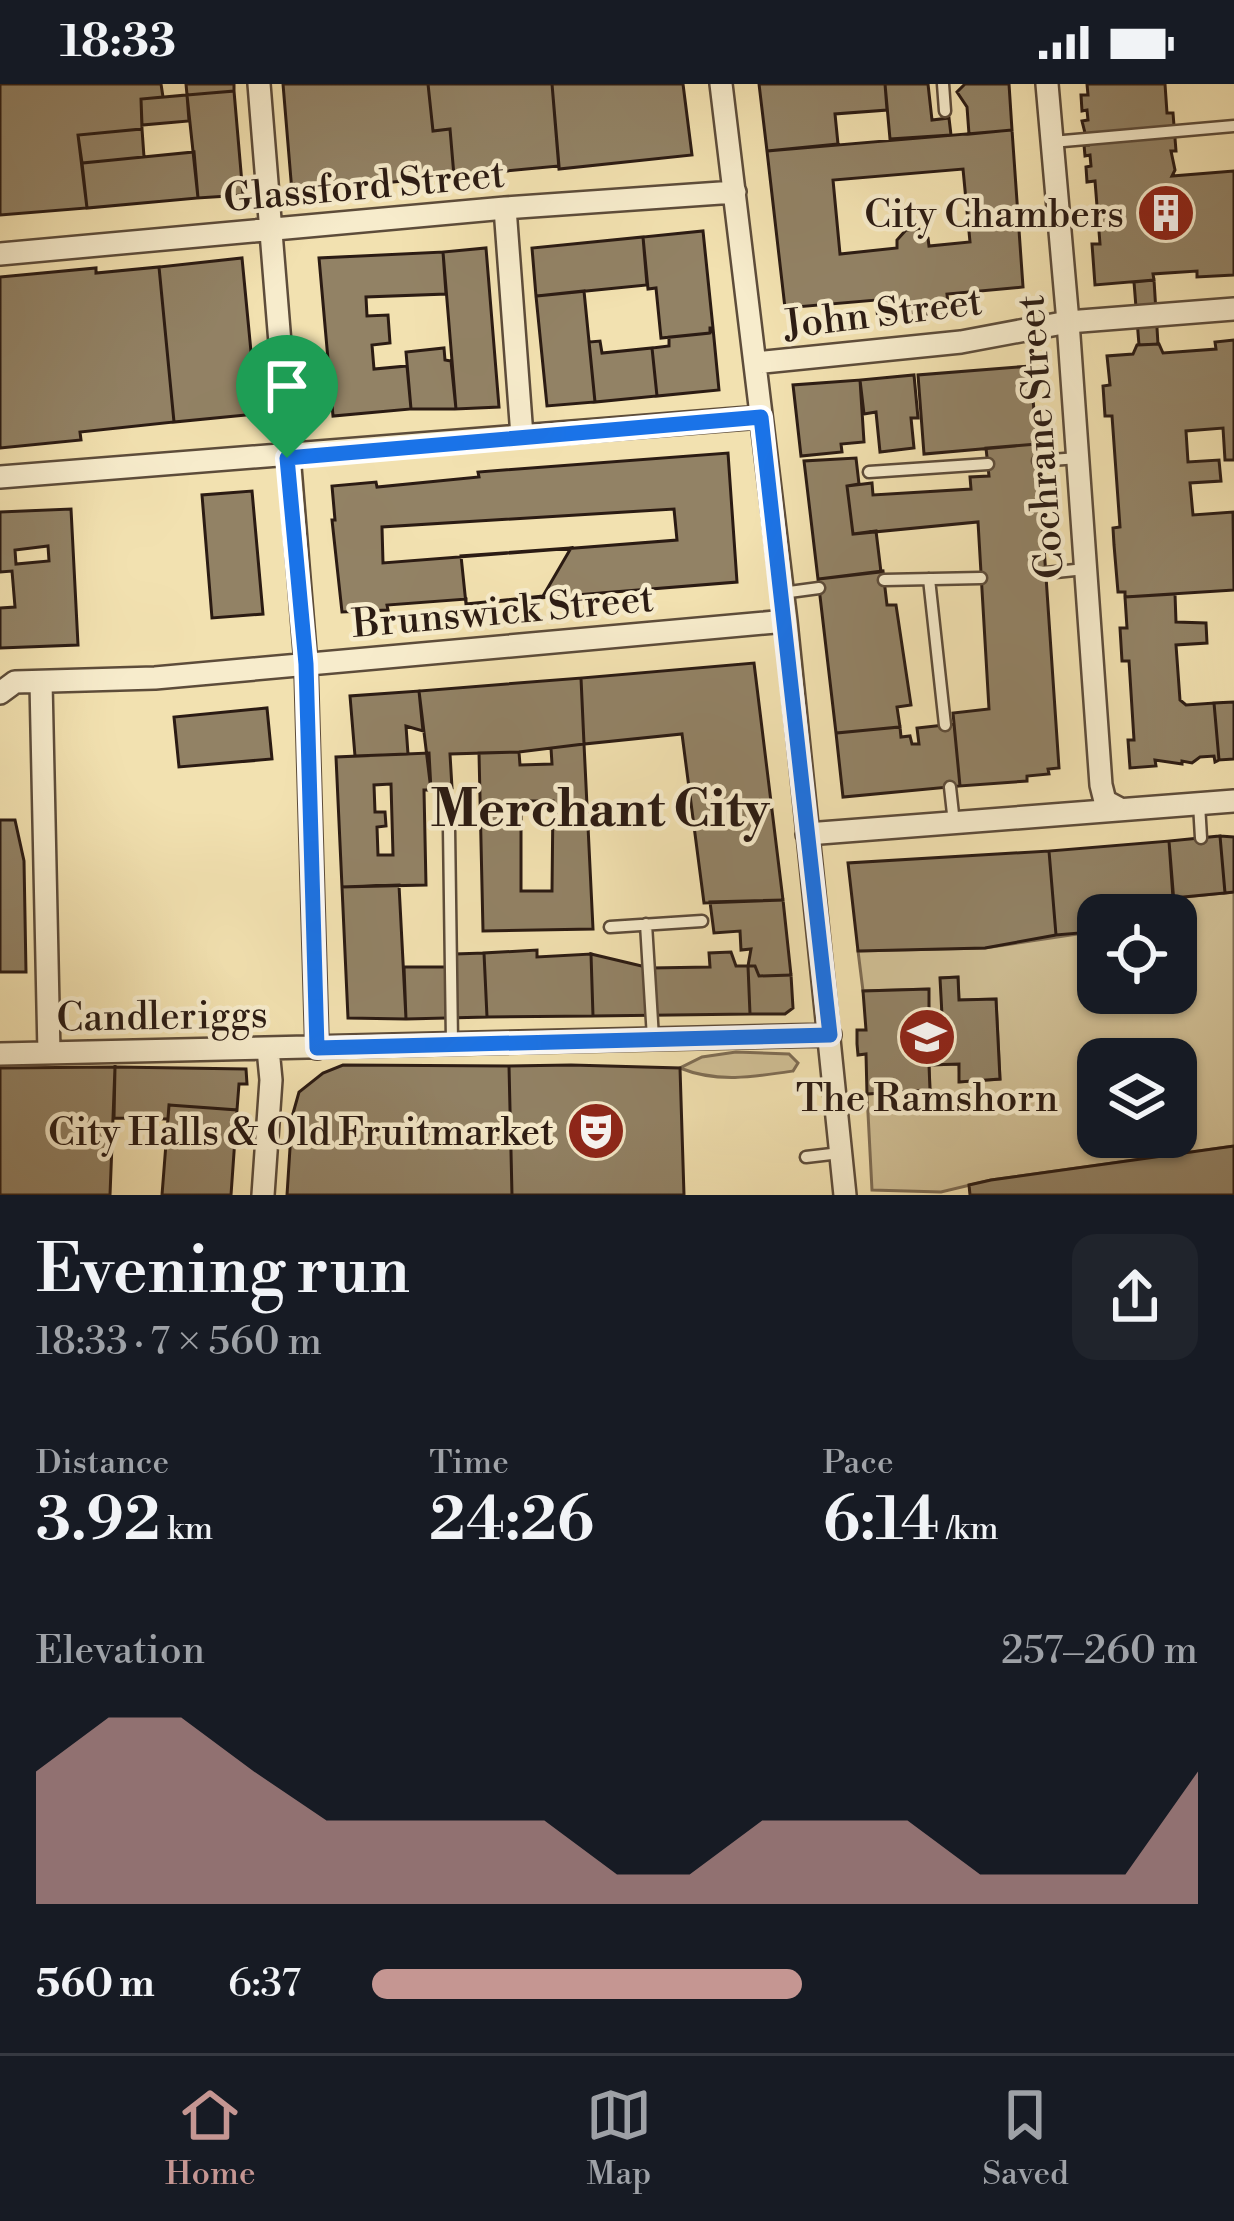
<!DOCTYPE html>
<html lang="en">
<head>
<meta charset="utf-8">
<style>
  :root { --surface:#171b24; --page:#20242c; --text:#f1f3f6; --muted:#9ea1a6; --line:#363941; --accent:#c59692 }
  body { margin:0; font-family:"Libre Bodoni",serif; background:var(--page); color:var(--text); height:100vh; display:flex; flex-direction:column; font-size:45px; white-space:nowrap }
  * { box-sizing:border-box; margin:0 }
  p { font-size:39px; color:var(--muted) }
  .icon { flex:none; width:66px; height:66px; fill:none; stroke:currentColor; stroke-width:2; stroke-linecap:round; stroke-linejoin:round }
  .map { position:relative; height:1111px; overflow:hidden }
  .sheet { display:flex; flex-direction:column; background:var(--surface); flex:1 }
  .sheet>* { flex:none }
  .controls { position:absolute; left:1077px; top:810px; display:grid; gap:24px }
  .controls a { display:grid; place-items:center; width:120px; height:120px; border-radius:24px; background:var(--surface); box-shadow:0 3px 9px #0004; font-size:60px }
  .pin { position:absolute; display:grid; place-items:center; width:102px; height:102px; color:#fff; margin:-123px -51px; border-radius:50% 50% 50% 0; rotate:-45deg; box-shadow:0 0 12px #0007 }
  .pin .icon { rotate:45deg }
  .round { display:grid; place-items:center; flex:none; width:126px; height:126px; border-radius:24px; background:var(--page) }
  .head { display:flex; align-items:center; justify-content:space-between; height:204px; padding:0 36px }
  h1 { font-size:66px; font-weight:600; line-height:90px }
  .stats { display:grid; grid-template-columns:repeat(3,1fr); gap:18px; height:204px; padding:12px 36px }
  .stats div { display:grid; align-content:center }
  .stats b { font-size:60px; font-weight:600 }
  .stats small { font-size:33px; font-weight:400 }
  .stats p { font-size:33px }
  .chart { height:336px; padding:24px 36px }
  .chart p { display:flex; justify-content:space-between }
  .chart svg { width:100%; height:216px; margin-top:12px; fill:var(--accent); opacity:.7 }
  ul { padding:0 36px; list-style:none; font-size:39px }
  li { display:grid; grid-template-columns:192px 144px 1fr; align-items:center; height:90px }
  li i { height:30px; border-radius:15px; background:var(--accent) }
  .status { display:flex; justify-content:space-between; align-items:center; height:84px; padding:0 60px; background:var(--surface); direction:ltr }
  .status svg { height:33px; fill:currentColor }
  .tab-bar { display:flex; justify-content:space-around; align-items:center; height:168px; border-top:3px solid var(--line); background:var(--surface); font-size:33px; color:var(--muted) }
  .tab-bar a { display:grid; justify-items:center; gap:6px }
  .tab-bar .current { color:var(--accent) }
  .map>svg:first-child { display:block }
  .green { fill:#d0bf95; stroke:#7e6d54; stroke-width:3; fill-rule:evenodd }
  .building { fill:#928265; stroke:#2b1b13; stroke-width:3; fill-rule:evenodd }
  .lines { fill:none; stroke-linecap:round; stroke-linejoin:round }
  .lane-casing { stroke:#5d4c3a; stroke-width:15 }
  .street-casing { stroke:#5d4c3a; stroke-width:26 }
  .lane { stroke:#f7eccc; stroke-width:10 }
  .street { stroke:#f7eccc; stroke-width:21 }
  .route-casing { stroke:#fff; stroke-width:24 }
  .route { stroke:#1a73e8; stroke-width:15 }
  .labels { text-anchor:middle; stroke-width:9; stroke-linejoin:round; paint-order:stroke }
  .street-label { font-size:39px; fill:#2b1b13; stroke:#f7eccc }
  .poi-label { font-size:39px; fill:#2b1b13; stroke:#f7eccc; text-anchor:end }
  .district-label { font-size:51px; font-weight:bold; fill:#2b1b13; stroke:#f7eccc }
</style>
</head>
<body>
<div class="status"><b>18:33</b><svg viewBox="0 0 49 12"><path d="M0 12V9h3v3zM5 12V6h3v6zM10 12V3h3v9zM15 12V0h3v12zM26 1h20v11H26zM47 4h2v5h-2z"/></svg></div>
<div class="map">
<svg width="1234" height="1111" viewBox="0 0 1234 1111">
  <rect width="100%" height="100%" fill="#f2e1b0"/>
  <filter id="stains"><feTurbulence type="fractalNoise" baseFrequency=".00167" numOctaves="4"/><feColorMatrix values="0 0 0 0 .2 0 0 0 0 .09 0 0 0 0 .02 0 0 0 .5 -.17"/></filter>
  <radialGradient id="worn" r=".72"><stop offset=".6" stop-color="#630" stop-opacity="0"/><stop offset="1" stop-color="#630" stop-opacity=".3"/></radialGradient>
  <path class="green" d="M1234 808V1062L991 1096 941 1108 872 1106 867 1010 930 1006 929 981 959 980 960 998 1000 995 996 915 959 916 958 893 941 894 942 931 929 932 928 905 863 907 858 867 985 864 1091 848 1090 825 1165 818 1167 831H1098V909H1176L1173 814ZM1098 975H1176V1053H1098Z
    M736 968 789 970 798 979 793 987C754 993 716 999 680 984L702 973Z"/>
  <path class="building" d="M0 0H161L163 13 141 15 142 45 78 51 87 124 0 131Z
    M186 0H234V7L187 11Z
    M283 0H428L433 47 450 45 454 92 292 108Z
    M428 0H552L559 82 454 92 450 45 433 47Z
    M552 0H683L692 71 559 85Z
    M759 0H885L887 26 835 30 838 60 767 67Z
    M885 0H928L932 36 949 34 951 51 890 55Z
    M965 0H1009L1012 46 969 50 967 23 957 8Z
    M1087 0H1165L1167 29H1173L1176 67H1171L1175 86 1172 92 1234 87V191L1197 193V187L1153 190 1154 196 1095 201 1092 160H1100L1095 97 1087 98 1086 83 1091 82 1090 71 1085 72 1084 61H1088L1082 37 1088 36 1087 26 1082 27 1081 11H1088Z
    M234 7 243 111 198 114 187 11Z
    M187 11 189 37 142 41 141 15Z
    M142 45 144 73 82 79 78 51Z
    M1012 46 1023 203 947 210 949 229 878 236 876 216 785 224 767 67ZM963 85 970 158 929 162 928 154 919 145 906 146 897 156V164L840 170 833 96Z
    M194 68 198 114 87 124 82 79Z
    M703 147 713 244 710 249 661 254 656 204 648 205 643 153Z
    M643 153 647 201 536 212 532 164Z
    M486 164 499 323 456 325 443 168Z
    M443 168 446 210 366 213 367 232 388 231 390 259 372 261 374 285 407 282 411 325 333 332 319 174Z
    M242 174 257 330 174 338 159 183Z
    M159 183 174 338 80 348 81 356 0 364V193L96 184V189Z
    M1154 196 1158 260 1139 261 1134 198Z
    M584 207 595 318 547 322 536 212Z
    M710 244H713L719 306 657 312 652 264 669 262V253L710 249Z
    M1234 256V376H1225L1223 344 1186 347 1188 378 1219 376 1221 397 1190 399 1193 431 1233 428 1234 506 1125 513V508H1118L1114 461 1113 444 1120 443 1112 332H1105L1103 302 1110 301 1107 272 1133 270 1137 261 1159 260 1163 269 1216 265 1215 258Z
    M600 257 602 269 652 264 657 312 595 318 589 258Z
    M444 264 445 276 451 277 456 325H411L406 268Z
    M1030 282 1037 360 924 370 918 291Z
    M914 291 918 334H911L914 364 880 368 876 328 864 330 860 296Z
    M860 296 864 358 841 360 842 368 801 372 793 301Z
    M1037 360 1059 684 1048 685 1049 690 1027 692V697L960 702 953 629 989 625 978 438 853 450 847 402 872 399 873 411 971 405 970 393 989 392 986 364Z
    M728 369 737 498 466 520V515L387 521 388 526 342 528 332 436H335L332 402 376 398 377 403 479 393 478 388ZM674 425 677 456 383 479 382 443Z
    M856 374 859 400 847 402 853 450 876 447 881 488 818 495 804 377Z
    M252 407 263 530 212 534 202 411Z
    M71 425 78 561 0 564V524L15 523 12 487 0 488V428ZM48 462 49 477 16 480 15 466Z
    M571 464 543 512 466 520 461 472Z
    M883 487 887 521H896L911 621 897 623 900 643 836 649 818 495Z
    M1175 510 1176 538 1206 539 1207 559 1176 561 1180 616 1186 621 1214 619 1219 676 1215 678 1214 672 1200 673 1192 679 1182 677V680L1155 676 1156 682 1130 684 1128 656H1134L1129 577H1122L1120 544H1127L1125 513Z
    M754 579 783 816 704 819 682 650 584 660 581 594Z
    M581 594 584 660 519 668 450 670 452 704 431 706 419 607Z
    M419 607 423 647 406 642 408 670 355 672 350 612Z
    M1234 618V675L1219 676 1214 619Z
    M267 624 272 675 179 683 174 633Z
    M954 640 960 702 843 713 836 649 900 643 901 653 910 652 912 660H919L917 644Z
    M584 660 593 845 483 847 479 669 519 668 520 681 552 680 551 664ZM521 717H553L552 807H521Z
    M429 669 431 706H424L426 801 342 803 336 673ZM391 700 393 771H378L377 743 386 742 385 728H375L374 701Z
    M0 736H15L24 777 26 888H0Z
    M1220 752 1225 809 1173 814 1169 757Z
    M1220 752 1234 753V808L1225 809Z
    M1169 757 1175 831H1167L1165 818 1090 825 1092 848 1056 851 1049 767Z
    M1049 767 1056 851 985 864 858 867 848 779Z
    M399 801 406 935 348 934 342 803Z
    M783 816 791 891 759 892 755 882H748L751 865 741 866 740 847 714 849 710 818Z
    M537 866V873L591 870 593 932 487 933 484 869Z
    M731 868 736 882H748L750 930 593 932 591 870 650 884 710 883 709 869Z
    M484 869 487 933 406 935 404 883H456L455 870Z
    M748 882H755L759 892 791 891 793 924 785 930H750Z
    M958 893 959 916 996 915 1000 995 959 998V980L929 981 930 1006 867 1010 866 970 858 971 857 960V946H866L863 907 929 905V932L942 931 940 894Z
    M343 981 509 982 512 1111H287L292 1033 299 1008 323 989Z
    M571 981 680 984 684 1111H512L509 982Z
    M115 983 246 985 247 1000H239L237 1026 169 1021 168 1035 114 1034Z
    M115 983 110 1111H0V984Z
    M169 1021 237 1026 231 1111H162Z
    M1234 1062V1111H970L969 1101 991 1096Z"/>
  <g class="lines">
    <g class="lane-casing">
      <path id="lane" d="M943 0 945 27
        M1052 58 1234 42
        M1038 377 1078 374
        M869 388 988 380
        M1046 489 1085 485
        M929 495 945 641
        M884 496 981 494
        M782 509 819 504
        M950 703 954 739
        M1199 720 1201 754
        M449 744 452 958
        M646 840 653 954
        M610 843 702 837
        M806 1073 840 1069"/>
    </g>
    <g class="street-casing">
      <path id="street" d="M259 0 306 580 317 964
        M721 0 786 537 845 1111
        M1047 0 1068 238 1101 701 1105 717 1120 725
        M505 124 522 352
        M0 170 505 124 735 108
        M755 279 961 258 1068 238 1234 225
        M0 393 761 333
        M41 598 49 969
        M0 609 15 598 155 594 786 537
        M807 750 1234 717
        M0 970 830 951
        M263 1111 271 996 268 965"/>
    </g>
    <use href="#lane" class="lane"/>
    <use href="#street" class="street"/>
  </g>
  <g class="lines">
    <g class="route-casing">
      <path id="route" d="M761 333 830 951 317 964 306 580 287 374Z"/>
    </g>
    <use href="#route" class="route"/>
  </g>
  <defs>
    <g id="building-disc" transform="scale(3)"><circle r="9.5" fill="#8f2418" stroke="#f7eccc"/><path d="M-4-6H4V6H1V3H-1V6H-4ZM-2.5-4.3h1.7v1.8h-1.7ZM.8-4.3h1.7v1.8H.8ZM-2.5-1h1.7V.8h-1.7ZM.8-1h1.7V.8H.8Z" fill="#fff"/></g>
    <g id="university-disc" transform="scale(3)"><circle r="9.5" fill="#8f2418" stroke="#f7eccc"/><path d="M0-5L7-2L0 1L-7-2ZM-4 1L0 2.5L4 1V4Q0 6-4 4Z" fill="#fff"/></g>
    <g id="theatre-disc" transform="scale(3)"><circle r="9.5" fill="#8f2418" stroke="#f7eccc"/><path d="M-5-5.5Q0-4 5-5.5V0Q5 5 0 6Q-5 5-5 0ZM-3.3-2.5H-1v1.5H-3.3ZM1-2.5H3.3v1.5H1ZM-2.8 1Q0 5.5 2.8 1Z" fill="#fff"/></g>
  </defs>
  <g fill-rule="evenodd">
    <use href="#building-disc" x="1166" y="129"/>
    <use href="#university-disc" x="927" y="953"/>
    <use href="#theatre-disc" x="596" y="1047"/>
  </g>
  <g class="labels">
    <g class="street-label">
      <text transform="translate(364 101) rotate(-5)" y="14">Glassford Street</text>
      <text transform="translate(883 228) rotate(-7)" y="14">John Street</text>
      <text transform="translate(1039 353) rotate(-94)" y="14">Cochrane Street</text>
      <text transform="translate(503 526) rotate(-5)" y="14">Brunswick Street</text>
      <text transform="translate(162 931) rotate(-1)" y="14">Candleriggs</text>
    </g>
    <g class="poi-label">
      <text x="1124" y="143">City Chambers</text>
      <text x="927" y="1027" text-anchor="middle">The Ramshorn</text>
      <text x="554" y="1061">City Halls &amp; Old Fruitmarket</text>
    </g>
    <g class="district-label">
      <text x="600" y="742">Merchant City</text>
    </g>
  </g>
  <rect width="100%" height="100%" filter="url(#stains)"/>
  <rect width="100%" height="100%" fill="url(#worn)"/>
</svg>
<div class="controls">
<a><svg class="icon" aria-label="locate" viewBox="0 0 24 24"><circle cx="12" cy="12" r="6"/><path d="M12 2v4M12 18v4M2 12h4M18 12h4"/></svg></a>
<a><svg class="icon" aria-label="layers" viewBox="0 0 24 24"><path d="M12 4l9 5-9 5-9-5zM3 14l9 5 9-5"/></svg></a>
</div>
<div class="pin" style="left:287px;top:374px;background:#1e9e55"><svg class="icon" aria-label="arrive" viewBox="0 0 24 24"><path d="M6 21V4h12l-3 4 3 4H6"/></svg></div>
</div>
<section class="sheet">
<div class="head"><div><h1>Evening run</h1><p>18:33 · 7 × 560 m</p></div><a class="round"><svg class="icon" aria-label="share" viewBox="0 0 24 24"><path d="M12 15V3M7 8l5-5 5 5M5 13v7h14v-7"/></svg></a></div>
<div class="stats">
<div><p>Distance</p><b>3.92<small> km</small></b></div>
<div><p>Time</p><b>24:26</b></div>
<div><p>Pace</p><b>6:14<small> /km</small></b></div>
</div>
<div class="chart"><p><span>Elevation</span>257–260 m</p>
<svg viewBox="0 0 160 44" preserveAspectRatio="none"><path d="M0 44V17L10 6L20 6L30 17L40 27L50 27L60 27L70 27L80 38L90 38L100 27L110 27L120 27L130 38L140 38L150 38L160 17V44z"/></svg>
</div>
<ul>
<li><b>560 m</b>6:37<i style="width:52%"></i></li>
</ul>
</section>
<nav class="tab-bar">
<a class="current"><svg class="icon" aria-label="home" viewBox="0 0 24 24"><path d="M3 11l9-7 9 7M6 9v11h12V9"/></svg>Home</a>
<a><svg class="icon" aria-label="map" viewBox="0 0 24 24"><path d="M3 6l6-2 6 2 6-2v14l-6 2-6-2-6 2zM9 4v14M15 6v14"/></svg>Map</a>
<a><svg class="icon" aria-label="saved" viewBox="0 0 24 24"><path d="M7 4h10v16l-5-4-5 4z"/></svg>Saved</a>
</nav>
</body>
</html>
